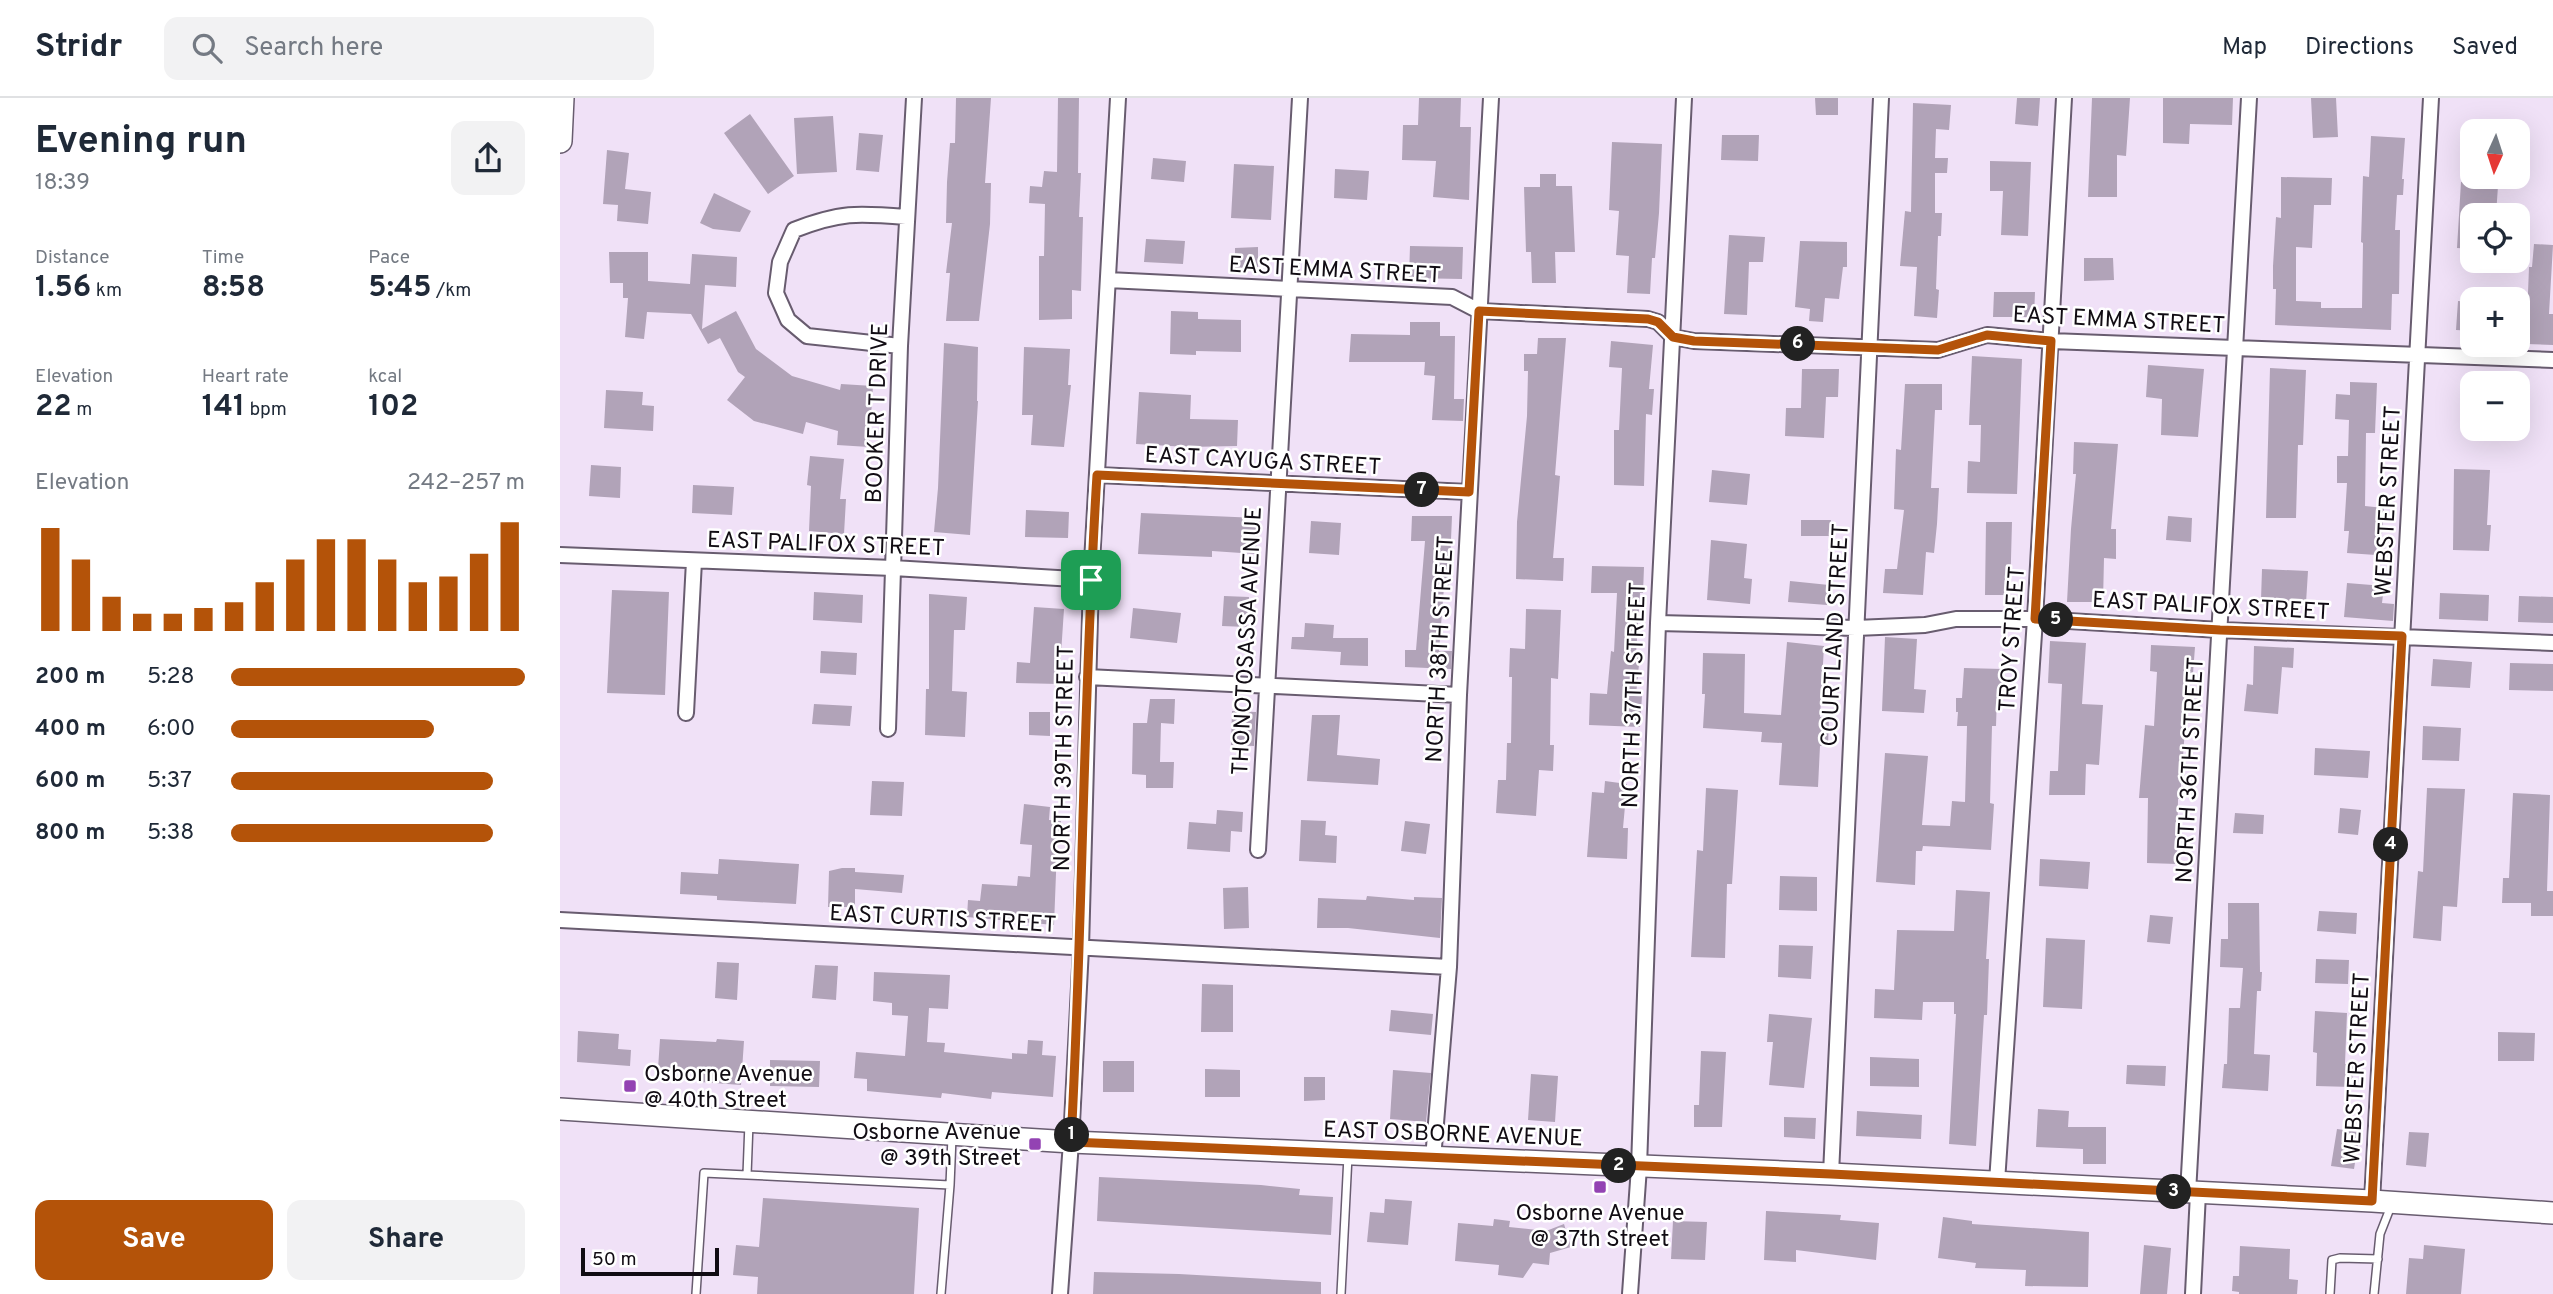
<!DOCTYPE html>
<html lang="en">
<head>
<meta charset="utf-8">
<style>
  :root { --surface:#fff; --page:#f2f2f3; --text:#1f2937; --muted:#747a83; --line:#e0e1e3; --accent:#b45309 }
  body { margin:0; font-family:Overpass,sans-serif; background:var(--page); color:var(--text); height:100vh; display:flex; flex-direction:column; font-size:26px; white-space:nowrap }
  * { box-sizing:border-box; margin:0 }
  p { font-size:23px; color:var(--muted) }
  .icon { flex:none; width:38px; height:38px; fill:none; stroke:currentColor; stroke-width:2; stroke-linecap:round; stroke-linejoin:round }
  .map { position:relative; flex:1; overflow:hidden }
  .panel { display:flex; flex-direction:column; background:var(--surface); width:560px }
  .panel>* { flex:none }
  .needle { width:46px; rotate:183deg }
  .fabs { position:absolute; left:1900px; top:21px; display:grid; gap:14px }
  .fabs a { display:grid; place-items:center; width:70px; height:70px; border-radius:14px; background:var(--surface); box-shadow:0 7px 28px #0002; font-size:35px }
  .scale { position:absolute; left:21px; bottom:18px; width:138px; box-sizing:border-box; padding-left:7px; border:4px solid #110c13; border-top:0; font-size:19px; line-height:24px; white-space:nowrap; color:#110c13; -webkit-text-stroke:5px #fff; paint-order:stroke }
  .pin { position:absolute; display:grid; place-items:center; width:60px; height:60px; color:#fff; margin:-30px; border-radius:14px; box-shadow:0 4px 10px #0006 }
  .km { position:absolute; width:35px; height:35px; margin:-18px; border-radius:50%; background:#222; color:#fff; font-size:19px; line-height:35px; text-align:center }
  .round { display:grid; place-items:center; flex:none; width:74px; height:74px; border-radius:14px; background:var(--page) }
  .headline { display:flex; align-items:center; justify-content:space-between; height:119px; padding:0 35px }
  h1 { font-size:38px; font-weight:700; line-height:52px }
  .metrics { display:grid; grid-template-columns:repeat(3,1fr); gap:10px; height:119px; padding:7px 35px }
  .metrics div { display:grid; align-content:center }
  .metrics b { font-size:30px; font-weight:700 }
  .metrics small { font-size:19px; font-weight:400 }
  .metrics p { font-size:19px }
  .chart { height:196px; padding:14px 35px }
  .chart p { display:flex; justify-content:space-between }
  .chart svg { width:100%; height:126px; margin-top:7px; stroke:var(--accent); stroke-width:6 }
  .cta { display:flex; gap:14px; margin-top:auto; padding:14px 35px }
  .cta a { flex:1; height:80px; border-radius:14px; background:var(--accent); color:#fff; font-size:28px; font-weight:700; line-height:80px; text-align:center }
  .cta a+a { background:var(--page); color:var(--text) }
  ul { padding:0 35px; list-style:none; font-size:23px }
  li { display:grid; grid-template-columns:112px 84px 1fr; align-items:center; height:52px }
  li i { height:18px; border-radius:9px; background:var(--accent) }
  header { display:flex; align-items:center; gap:42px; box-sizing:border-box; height:98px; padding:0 35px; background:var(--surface); border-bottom:2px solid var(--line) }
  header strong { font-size:33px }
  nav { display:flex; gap:38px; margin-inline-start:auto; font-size:24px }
  .search { width:490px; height:63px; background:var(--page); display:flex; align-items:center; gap:18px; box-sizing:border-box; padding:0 24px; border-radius:14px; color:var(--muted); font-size:26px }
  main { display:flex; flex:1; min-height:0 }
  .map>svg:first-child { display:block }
  .building { fill:#b1a3b8 }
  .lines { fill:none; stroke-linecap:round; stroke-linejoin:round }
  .lane-casing { stroke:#685c6f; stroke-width:10 }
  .street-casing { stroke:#685c6f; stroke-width:18 }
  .secondary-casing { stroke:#685c6f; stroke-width:24 }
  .primary-casing { stroke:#685c6f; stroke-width:26 }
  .lane { stroke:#fff; stroke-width:7 }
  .street { stroke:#fff; stroke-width:14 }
  .secondary { stroke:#fff; stroke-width:21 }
  .primary { stroke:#fff; stroke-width:23 }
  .route-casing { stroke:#fff; stroke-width:14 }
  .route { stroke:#b45309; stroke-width:9 }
  .poi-dot { fill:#9343b3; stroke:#fff; stroke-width:2.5 }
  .labels { text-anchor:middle; stroke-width:5; stroke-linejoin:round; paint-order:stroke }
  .street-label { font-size:23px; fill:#110c13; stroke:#fff }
  .poi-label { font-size:23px; fill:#110c13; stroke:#fff; text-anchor:start }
</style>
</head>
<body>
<header>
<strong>Stridr</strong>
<div class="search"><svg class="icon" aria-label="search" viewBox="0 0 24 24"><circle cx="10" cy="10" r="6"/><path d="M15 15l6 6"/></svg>Search here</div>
<nav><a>Map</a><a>Directions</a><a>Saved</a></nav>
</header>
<main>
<section class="panel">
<div class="headline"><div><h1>Evening run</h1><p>18:39</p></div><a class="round"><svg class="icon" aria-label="share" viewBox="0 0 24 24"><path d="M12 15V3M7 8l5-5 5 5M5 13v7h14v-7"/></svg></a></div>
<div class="metrics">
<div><p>Distance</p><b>1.56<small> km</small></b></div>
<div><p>Time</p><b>8:58</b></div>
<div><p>Pace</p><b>5:45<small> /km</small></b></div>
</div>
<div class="metrics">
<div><p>Elevation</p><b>22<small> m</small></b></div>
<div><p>Heart rate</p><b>141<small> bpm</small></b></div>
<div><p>kcal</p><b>102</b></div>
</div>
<div class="chart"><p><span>Elevation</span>242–257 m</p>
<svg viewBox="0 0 160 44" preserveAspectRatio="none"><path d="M5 44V8M15 44V19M25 44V32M35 44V38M45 44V38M55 44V36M65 44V34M75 44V27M85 44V19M95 44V12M105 44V12M115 44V19M125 44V27M135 44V25M145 44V17M155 44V6"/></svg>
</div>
<ul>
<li><b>200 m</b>5:28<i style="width:100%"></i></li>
<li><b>400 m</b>6:00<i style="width:69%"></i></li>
<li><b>600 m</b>5:37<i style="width:89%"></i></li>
<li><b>800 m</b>5:38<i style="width:89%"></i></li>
</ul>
<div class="cta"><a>Save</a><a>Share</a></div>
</section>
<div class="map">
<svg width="1993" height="1196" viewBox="0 0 1993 1196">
  <rect width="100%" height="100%" fill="#f0e1f7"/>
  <path class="building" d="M396 0H431L425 85H431L430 126 419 223H386L390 175H386L392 125H386L387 84 390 45H395Z
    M498 0H519L518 75H521L519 119H523L521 193 512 192V221L479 222V158H484L485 106 469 105 470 88 482 89 484 73 497 74Z
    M859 0H901L900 29H911L909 102 873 99 876 63 842 62 843 27H858Z
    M1255 0H1278V17H1256Z
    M1457 0H1480L1478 28 1455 26Z
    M1532 0H1570L1566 58 1557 57V99H1528Z
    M1603 0H1673L1672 27 1630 26 1629 46 1603 45Z
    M1751 0H1776L1778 39 1753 40Z
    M1353 5 1391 7 1389 32 1376 31 1375 60H1388L1387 75H1375V115H1382L1381 138H1378L1376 191 1379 192 1377 220 1354 218 1357 169 1340 168 1345 113 1351 114Z
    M190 16 234 78 208 96 164 35Z
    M273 18 277 74 237 76 234 20Z
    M299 35 323 37 319 74 296 72Z
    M1162 37H1199L1198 63 1161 62Z
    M1811 38 1845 40 1842 81H1844L1843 97H1837L1835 132H1840L1839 196H1832L1831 232 1715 227 1716 191H1713V168L1716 119 1721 120V79L1772 80 1771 107H1754L1752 150 1736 149V203L1761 204V210H1802L1803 145 1801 144 1803 78 1809 79Z
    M1052 44 1102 46 1099 115 1095 160H1092L1090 196 1067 195 1069 158 1056 157 1059 113 1049 112Z
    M47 52 69 55 65 91 91 94 88 126 57 123 58 107 43 106Z
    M593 60 626 63 624 84 591 81Z
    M1430 63 1471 64 1468 138 1441 137 1443 93H1430Z
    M674 66 714 68 711 122 671 120Z
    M775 71 809 73 807 102 774 100Z
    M980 76H996V88H1012L1015 154H995L996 185H972L971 154H966L964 89H980Z
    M1901 84 1938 88 1936 117H1913V151L1897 150Z
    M154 95 191 113 180 134 153 131 140 125Z
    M1169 137 1205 139 1203 164H1189L1187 217 1164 216Z
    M586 141 625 143 623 166 584 164Z
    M1240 143 1287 144V169H1283L1279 201 1265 200 1263 224 1249 223 1250 211 1235 209Z
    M1974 146 1993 147 1989 216H1993V247L1966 246 1969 169H1972Z
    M850 148 903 149 902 181 849 180Z
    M698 149V169L675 170V150Z
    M49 154H88V183L130 186 132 156 177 159 176 189 145 187 142 231 176 213 196 251 232 278 280 292 281 286 313 288 309 349 277 347 278 333 246 324 243 336 194 323 167 302 185 279 178 274 160 240 148 246 131 216 87 214 84 241 65 239 68 200H63V185H50Z
    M1524 160H1553L1554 182 1524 183Z
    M1434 194H1475L1474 219H1433Z
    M1898 203 1913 204V233L1896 232Z
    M611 213 638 214V221L681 222V254L636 253V257L610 256Z
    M850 224H880V238H895L894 301H904L903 323 872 322 875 278 864 277 865 264H789L791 236 850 237Z
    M978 240H1006L995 377 1000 378 993 460H1004L1003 483 956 481 957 424 967 318 968 273H964V256H977Z
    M1051 243 1093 247 1089 291H1094L1092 317 1086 316 1084 388 1054 387V332H1059L1062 270 1049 269Z
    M384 245 418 249 417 303H418L410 437 374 434 378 390Z
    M464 249 510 251 508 287H511L504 349 471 347 473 317H462Z
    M1412 258 1462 261 1457 396 1407 395 1408 363 1420 364 1421 327H1409Z
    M1588 267 1644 271 1638 339 1601 337 1602 301 1586 299Z
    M1710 270 1746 272 1743 347H1738L1736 420H1706Z
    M1242 271H1279L1278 299H1266L1264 340 1225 338 1226 310H1241Z
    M1790 284 1817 285 1815 335H1806L1805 408 1824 410 1822 436 1818 435 1816 457 1787 455 1789 433H1784L1787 385H1777V358H1788L1789 322 1775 321 1776 296 1790 297Z
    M1345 286H1382V312H1375L1371 390H1379L1377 426 1374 455 1366 454 1363 497 1323 495 1325 471H1337L1344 412 1334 411 1336 351 1341 352Z
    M46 292 83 294 82 307 94 308 93 333 44 330Z
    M579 294 631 297 630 321 678 322 677 348 628 349 576 346Z
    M1514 344 1558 346 1551 431H1556V461L1544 460 1543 504H1507L1511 431 1516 376H1513Z
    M250 358 284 361 280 401H286L284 436 249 433 251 388 247 387Z
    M31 367 61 369 60 400 29 398Z
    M1894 371 1930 372 1927 427H1931L1929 453 1893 452Z
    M1152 372 1190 376 1187 407 1149 404Z
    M133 387 174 389 172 417 132 415Z
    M466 412 509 414 508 440 465 439Z
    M581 415 698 420 696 456 652 453V459L578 456Z
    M852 418H892L889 489H884L879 553H892L891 571 845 569V552H856L865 443H851Z
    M1608 418 1632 420 1631 444 1606 442Z
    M1241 422H1271L1270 438H1241Z
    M751 423 781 425 779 457 749 455Z
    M1426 424H1452L1450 497H1425Z
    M1151 442 1187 446 1184 480 1192 481 1190 506 1147 502Z
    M1032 468 1084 469 1083 495H1080L1076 556H1080L1076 597H1082L1080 629 1029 627 1030 595 1047 596 1051 553 1054 554 1057 495H1031Z
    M1702 471 1748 473 1746 505 1701 502Z
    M1230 483 1269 487 1267 507 1228 504Z
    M1787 485 1824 488 1822 505 1834 506 1833 523 1784 519Z
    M52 492 109 494 105 597 47 595Z
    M254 494 303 497 302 525 253 522Z
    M1880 495 1929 497 1928 523 1879 521Z
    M369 496 407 499 405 532H394L392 593 407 594 405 639 365 637 366 591H369Z
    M664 498 689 499 687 529 662 528Z
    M1959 498 1993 499V525L1958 524Z
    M474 509 504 511 499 586 456 585 457 564 470 565Z
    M573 510 621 515 617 545 570 540Z
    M966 511 1001 512 998 581 991 580 990 647H994L993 673 979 672 976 718 936 715 938 682H946L947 645H951L952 579H949L950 550 965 551Z
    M745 525 774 527 773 540H808V568L780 567 781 554 731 551 732 539H744Z
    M1325 539 1357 541 1354 591 1366 592 1364 615 1322 613Z
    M1490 543 1526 545 1522 606 1543 607 1539 667 1526 666 1525 697H1489L1490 673H1498L1502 586 1488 585Z
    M1227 544 1264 548 1260 619H1269L1268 648H1260L1258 689 1219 687 1222 645 1201 644 1202 634 1143 630 1145 596H1142L1143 555 1185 556 1184 615 1221 617Z
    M1591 547 1635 549 1633 575H1626L1622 630H1625L1623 659 1620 701H1618L1617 766 1587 765 1588 700H1579L1585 627 1594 628 1597 574 1590 573Z
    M1694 548 1734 550 1733 570 1722 569 1718 616 1684 613 1687 586 1693 587Z
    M261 553 297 555 296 577 260 575Z
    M1873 561 1912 564 1910 590 1871 588Z
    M1950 565 1993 566V593L1949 592Z
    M1404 570 1443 571 1442 597H1437L1436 628H1432L1430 705 1434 706 1431 752 1363 748 1362 753H1356L1355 787 1316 784 1325 655 1368 658 1362 727 1390 728 1392 703 1405 704 1407 628H1397L1398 614H1396V600H1402Z
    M590 601H615L614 626 601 625 600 664H614L613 690H586V677L572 676 573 625H587Z
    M254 606 292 608 290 628 252 626Z
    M672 613 696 614 694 648 671 647Z
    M469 614H490V638L469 637Z
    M752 617H780L777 657 820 661 818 687 747 683Z
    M1863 628 1901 630 1899 663 1862 662Z
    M1755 650 1810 653 1808 680 1754 677Z
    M312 683 344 684 342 718 310 717Z
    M1045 683 1067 686 1063 730H1068L1067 761 1027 759 1032 694 1044 695Z
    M1146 690 1178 692 1172 786H1167L1165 860 1131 859 1137 752 1143 753Z
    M1867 690 1905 691 1897 809 1883 808 1881 843 1853 840 1858 773 1863 774Z
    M1953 695 1990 697 1987 793H1993V818H1971V805H1942L1943 780H1949Z
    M464 706 490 709 489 722 501 723 497 750 494 827 407 819 408 802 420 803 422 786 457 788 458 778 470 779 472 747 460 746Z
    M1780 710 1801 712 1798 737 1778 735Z
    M657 712 683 714 682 734 671 733 670 754 627 751 629 724 656 726Z
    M1675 715 1704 717 1703 736 1673 735Z
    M741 722 766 723 765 737 777 738 776 765 739 763Z
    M845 723 870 726 866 756 841 753Z
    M159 761 239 766 236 806 157 802V798L120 796 121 774 158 776Z
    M1480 761 1530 764 1528 791 1479 788Z
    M282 770H295V774L344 777 342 795 295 791V809H268L269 773Z
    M1220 778 1257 779V813L1219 812Z
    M688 789 689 830 664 831 663 790Z
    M1396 792 1430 794 1426 861H1429L1427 917H1424L1416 1048 1389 1046 1396 916H1394V904H1363L1362 922 1314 920 1315 891 1334 892 1337 832 1394 833Z
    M807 798 854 802V799L882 800 880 840 788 830H757L758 800 806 802Z
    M1668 805H1699L1700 874H1702L1701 893H1697L1694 956 1710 957 1708 993 1662 990 1664 966H1667L1669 910H1680L1683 870 1660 869 1661 841H1668Z
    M1759 813 1797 815 1796 836 1757 833Z
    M1590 817 1613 819 1610 846 1587 844Z
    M1486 840 1525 842 1522 911 1483 909Z
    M1219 847 1253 848 1251 881 1218 879Z
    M1756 861 1789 862 1788 886 1755 885Z
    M157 864 179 865 177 902 155 900Z
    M255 867 278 868 276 902 252 900Z
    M314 874 390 877 388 911 369 910 367 944 385 945 384 954 452 961V955L467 956 468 942 483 943 482 957 496 958 493 999 432 994 431 1001 382 995 381 1000 307 993V981L294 980 296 954 345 958 348 918 332 917V905L313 903Z
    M642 886 673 887V934H641Z
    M831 912 873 916 871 937 829 933Z
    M1755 913 1787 915 1785 966H1793L1792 989 1756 988 1757 955 1753 954Z
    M1209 916 1252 920 1244 990 1209 987 1213 944H1207Z
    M18 933 59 936 58 951 71 952 70 968 17 964Z
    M1938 934 1975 935 1974 963H1938Z
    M100 941 156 944 157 941 184 943 181 987 140 984V973L98 971Z
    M1141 953 1166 954 1162 1029H1134V1007H1139Z
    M1310 959 1359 961V989L1310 988Z
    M210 962 260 963 259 989 210 988Z
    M543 963H574V994H543Z
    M1567 967 1606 968 1605 988 1566 986Z
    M645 971 680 972V999H645Z
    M833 972 871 975 866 1024 830 1021Z
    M971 976 998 978 995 1024 968 1022Z
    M744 979H765V1002L744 1003Z
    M1478 1011 1509 1013 1508 1029H1546V1066H1523V1051L1476 1049Z
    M1297 1013 1362 1017 1361 1041 1296 1038Z
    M1224 1019 1256 1020 1255 1041 1224 1039Z
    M1777 1031 1800 1034 1794 1071 1771 1068Z
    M1849 1034 1869 1035 1866 1069 1846 1067Z
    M539 1079 701 1087 740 1091 739 1097 773 1099 771 1137 537 1123Z
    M203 1100 359 1110 354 1196H197L198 1179 173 1177 176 1147 199 1149Z
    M825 1101 852 1103 848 1147 807 1144 810 1114 824 1115Z
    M1206 1113 1281 1117 1280 1122 1319 1125 1316 1162 1236 1152V1164L1204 1162Z
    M1383 1119 1412 1123V1126L1529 1134 1528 1189 1465 1188 1466 1172 1415 1170 1416 1165 1378 1160Z
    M934 1121 950 1123 949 1129 986 1133 1004 1126 1011 1149 990 1155 989 1167 973 1165 963 1180 938 1177 939 1167 895 1163 898 1125 933 1128Z
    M1113 1123 1147 1124 1145 1162 1111 1161Z
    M1584 1147 1611 1150 1607 1196H1580Z
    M1864 1147 1905 1151 1901 1196H1846L1849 1160 1863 1161Z
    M1680 1148 1730 1151 1729 1181 1738 1182 1737 1196H1679V1194L1672 1193 1673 1178H1679Z
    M534 1174 619 1176 761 1184V1196H533Z"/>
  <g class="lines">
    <g class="lane-casing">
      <path id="lane" d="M189 1025 187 1077 390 1087 392 1039
        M136 1196 144 1075 187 1077
        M381 1196 390 1087
        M781 1196 788 1058
        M1770 1196 1772 1162 1780 1160 1818 1161
        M1814 1196 1820 1136 1831 1108"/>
    </g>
    <g class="street-casing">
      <path id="street" d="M548 182 892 199 919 213 1088 221 1098 224 1113 239 1134 243 1378 252 1427 237 1491 243 1993 262
        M340 248 247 238 228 222 216 195 220 164 234 132C280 114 297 115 346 119
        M537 377 909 394
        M0 457 333 470 531 482
        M1098 525 1296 530 1365 527 1396 521H1475L1660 532 1993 545
        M527 579 899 597
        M126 615 134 463
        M328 631 340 248 354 0
        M698 752 740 0
        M0 822 889 869
        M873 1061 889 869 899 597 931 0
        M1271 1076 1321 0
        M1437 1084 1475 521 1504 0
        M1628 1095 1689 0
        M1812 1103 1871 0
        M500 1196 511 1044 521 850 531 482 558 0
        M1070 1196 1079 1069 1098 525 1124 0
        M1633 1196 1638 1095"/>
    </g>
    <g class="secondary-casing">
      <path id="secondary" d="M0 1011 511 1044 1271 1076 1812 1103 1993 1115"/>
    </g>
    <g class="primary-casing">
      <path id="primary" d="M0 43 2 0"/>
    </g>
    <use href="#lane" class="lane"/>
    <use href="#street" class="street"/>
    <use href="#secondary" class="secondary"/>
    <use href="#primary" class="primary"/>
  </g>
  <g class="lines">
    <g class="route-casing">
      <path id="route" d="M919 213 1088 221 1098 224 1113 239 1134 243 1378 252 1427 237 1491 243 1475 521 1660 532 1842 538 1812 1103 1271 1076 511 1044C523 822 523 599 537 377L909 394Z"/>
    </g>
    <use href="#route" class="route"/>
  </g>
  <g class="poi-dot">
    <rect x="63" y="981" width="14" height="14" rx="3.5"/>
    <rect x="468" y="1039" width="14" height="14" rx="3.5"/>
    <rect x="1033" y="1082" width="14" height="14" rx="3.5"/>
  </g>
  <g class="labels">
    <g class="street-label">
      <text transform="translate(775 171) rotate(3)" y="8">EAST EMMA STREET</text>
      <text transform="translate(1559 221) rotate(3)" y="8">EAST EMMA STREET</text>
      <text transform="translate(316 315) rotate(-88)" y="8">BOOKER T DRIVE</text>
      <text transform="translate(703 362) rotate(3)" y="8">EAST CAYUGA STREET</text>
      <text transform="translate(1827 403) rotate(-87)" y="8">WEBSTER STREET</text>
      <text transform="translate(266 445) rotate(2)" y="8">EAST PALIFOX STREET</text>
      <text transform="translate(1651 507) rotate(3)" y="8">EAST PALIFOX STREET</text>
      <text transform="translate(1274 537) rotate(-87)" y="8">COURTLAND STREET</text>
      <text transform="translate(1451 541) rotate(-86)" y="8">TROY STREET</text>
      <text transform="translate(686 543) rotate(-87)" y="8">THONOTOSASSA AVENUE</text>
      <text transform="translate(879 551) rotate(-87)" y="8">NORTH 38TH STREET</text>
      <text transform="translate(1073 597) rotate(-88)" y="8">NORTH 37TH STREET</text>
      <text transform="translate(503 660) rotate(-89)" y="8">NORTH 39TH STREET</text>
      <text transform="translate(1629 672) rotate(-87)" y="8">NORTH 36TH STREET</text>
      <text transform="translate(383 820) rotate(3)" y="8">EAST CURTIS STREET</text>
      <text transform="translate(1796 970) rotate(-87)" y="8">WEBSTER STREET</text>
      <text transform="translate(893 1035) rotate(2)" y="8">EAST OSBORNE AVENUE</text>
    </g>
    <g class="poi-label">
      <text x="84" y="983">Osborne Avenue<tspan x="84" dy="26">@ 40th Street</tspan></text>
      <text x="461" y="1041" text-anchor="end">Osborne Avenue<tspan x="461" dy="26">@ 39th Street</tspan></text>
      <text x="1040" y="1122" text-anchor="middle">Osborne Avenue<tspan x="1040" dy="26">@ 37th Street</tspan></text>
    </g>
  </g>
</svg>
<div class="fabs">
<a><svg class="needle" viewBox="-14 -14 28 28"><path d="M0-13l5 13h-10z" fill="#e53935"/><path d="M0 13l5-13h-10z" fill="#747a83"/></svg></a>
<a><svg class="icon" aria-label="locate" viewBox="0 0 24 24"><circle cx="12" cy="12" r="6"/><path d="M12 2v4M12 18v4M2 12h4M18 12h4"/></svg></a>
<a>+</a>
<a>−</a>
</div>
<div class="scale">50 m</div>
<div class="pin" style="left:531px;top:482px;background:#1e9e55"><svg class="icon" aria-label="arrive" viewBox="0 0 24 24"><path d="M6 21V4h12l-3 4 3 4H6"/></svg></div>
<b class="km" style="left:512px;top:1037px">1</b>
<b class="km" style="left:1059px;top:1068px">2</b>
<b class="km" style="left:1614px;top:1094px">3</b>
<b class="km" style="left:1831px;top:747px">4</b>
<b class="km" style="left:1496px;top:522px">5</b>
<b class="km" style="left:1238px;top:246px">6</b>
<b class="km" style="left:862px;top:392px">7</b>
</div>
</main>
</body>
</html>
